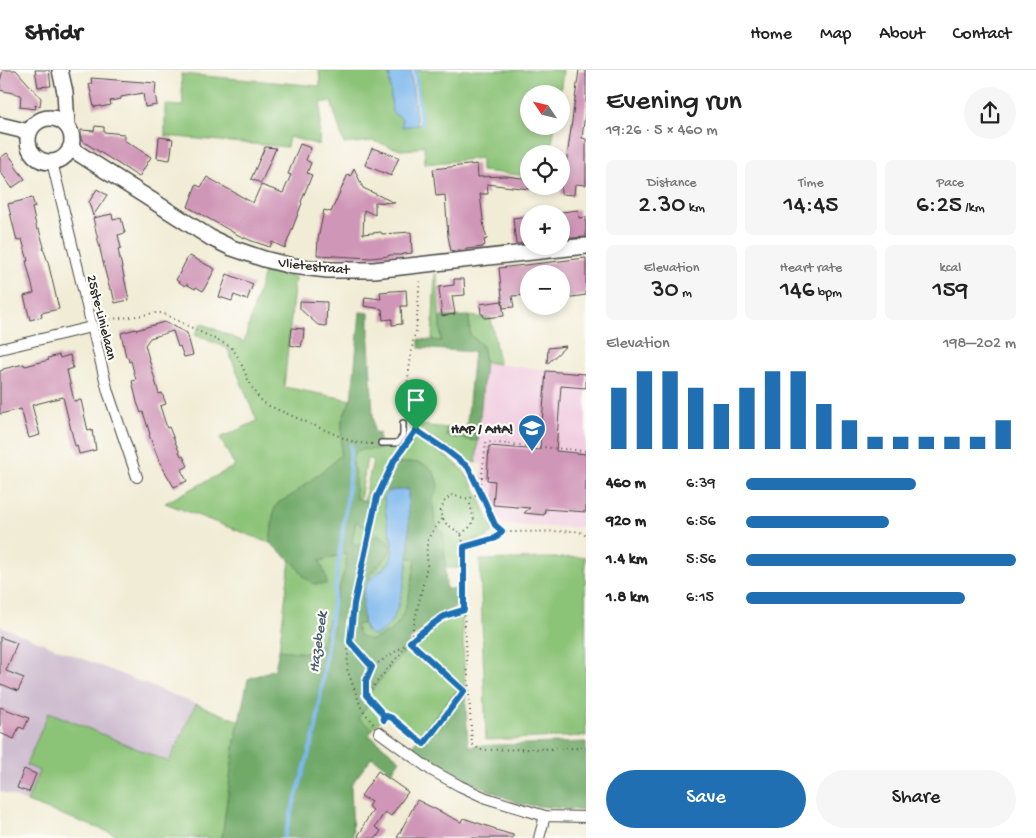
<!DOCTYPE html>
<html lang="en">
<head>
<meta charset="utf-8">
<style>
  :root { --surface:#fff; --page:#f6f6f6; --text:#222; --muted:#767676; --line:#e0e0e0; --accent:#1f6fb2 }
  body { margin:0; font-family:"Gochi Hand",sans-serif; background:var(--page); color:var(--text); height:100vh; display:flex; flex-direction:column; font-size:19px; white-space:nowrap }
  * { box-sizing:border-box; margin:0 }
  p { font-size:16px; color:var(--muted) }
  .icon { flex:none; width:28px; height:28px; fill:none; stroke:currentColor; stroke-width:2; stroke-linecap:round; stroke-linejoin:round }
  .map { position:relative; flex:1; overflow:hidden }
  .details { display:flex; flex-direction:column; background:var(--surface); width:450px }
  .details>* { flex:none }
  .needle { width:32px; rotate:305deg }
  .tools { position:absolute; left:520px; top:15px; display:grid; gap:10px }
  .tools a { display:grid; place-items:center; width:50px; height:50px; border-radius:50%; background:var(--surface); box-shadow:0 2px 8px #0003; font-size:25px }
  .pin { position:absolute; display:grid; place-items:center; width:42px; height:42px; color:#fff; margin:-51px -21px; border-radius:50% 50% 50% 0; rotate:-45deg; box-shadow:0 0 5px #0007 }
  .pin .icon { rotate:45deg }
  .round { display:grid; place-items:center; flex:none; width:52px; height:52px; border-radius:26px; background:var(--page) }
  .head { display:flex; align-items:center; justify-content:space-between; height:85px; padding:0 20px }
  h1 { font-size:28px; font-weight:600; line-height:38px }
  .figures { display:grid; grid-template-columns:repeat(3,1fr); gap:8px; height:85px; padding:5px 20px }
  .figures div { display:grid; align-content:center; border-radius:8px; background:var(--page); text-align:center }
  .figures b { font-size:25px; font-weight:600 }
  .figures small { font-size:14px; font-weight:400 }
  .figures p { font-size:14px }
  .chart { height:140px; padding:10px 20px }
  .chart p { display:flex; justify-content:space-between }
  .chart svg { width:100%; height:90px; margin-top:5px; stroke:var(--accent); stroke-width:6 }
  .button { display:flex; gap:10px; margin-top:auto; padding:10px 20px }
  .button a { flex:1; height:58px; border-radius:30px; background:var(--accent); color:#fff; font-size:20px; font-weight:600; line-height:58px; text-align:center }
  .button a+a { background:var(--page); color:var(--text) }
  ul { padding:0 20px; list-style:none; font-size:16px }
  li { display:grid; grid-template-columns:80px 60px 1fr; align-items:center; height:38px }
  li i { height:12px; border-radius:6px; background:var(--accent) }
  header { display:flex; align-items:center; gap:30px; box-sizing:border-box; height:70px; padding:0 25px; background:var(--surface); border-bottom:1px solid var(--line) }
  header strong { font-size:24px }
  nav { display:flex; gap:28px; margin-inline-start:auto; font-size:18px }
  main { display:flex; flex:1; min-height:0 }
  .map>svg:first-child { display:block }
  .built { fill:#f2d0e2 }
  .industrial { fill:#cfbed0 }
  .green { fill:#8bc377; stroke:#5b7751 }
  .forest { fill:#70a968; stroke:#4e6a4a }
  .water { fill:#7bb7ed; stroke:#53718c }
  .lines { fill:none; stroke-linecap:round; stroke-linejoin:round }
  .stream { stroke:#7bb7ed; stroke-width:4 }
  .building { fill:#d096b7 }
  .lane-casing { stroke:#494844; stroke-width:8 }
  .street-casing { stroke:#494844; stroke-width:12 }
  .secondary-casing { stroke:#494844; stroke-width:18 }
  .path { stroke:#494844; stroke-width:2; stroke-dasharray:1 4; stroke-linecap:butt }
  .lane { stroke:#fff; stroke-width:5 }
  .street { stroke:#fff; stroke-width:10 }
  .secondary { stroke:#fff; stroke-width:15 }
  .route-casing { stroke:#fff; stroke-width:10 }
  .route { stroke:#1f6fb2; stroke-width:6 }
  .labels { text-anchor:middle; stroke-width:4.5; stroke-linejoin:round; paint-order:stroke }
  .street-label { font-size:14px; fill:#2b2b2b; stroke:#fdfcf7 }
  .poi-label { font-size:14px; font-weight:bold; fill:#2b2b2b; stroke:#fdfcf7; text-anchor:end }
  .water-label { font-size:15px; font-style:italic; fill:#475c6f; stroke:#fdfcf7 }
</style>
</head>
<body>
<header>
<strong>Stridr</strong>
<nav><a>Home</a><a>Map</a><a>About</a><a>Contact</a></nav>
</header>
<main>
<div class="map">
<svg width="586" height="768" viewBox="0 0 586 768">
  <rect width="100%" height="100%" fill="#fdfcf7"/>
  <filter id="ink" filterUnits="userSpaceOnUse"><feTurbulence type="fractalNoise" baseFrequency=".02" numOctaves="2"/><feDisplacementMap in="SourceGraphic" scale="10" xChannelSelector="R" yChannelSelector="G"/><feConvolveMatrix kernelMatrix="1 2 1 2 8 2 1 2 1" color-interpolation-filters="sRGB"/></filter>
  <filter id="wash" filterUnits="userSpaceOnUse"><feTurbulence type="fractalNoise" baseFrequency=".0096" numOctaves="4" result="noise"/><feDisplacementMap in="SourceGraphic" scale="20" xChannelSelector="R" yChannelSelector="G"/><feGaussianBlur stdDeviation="1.12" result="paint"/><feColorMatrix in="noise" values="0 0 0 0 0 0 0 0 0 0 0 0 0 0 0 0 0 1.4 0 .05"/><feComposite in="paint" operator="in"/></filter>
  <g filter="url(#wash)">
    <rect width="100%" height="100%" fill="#f1ecd5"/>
    <path class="built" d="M485 292 518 297 586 303V453L577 458 505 455 499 450 481 415 482 394 476 393Z"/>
    <path class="industrial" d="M0 556 196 634 169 692 49 642 26 695 39 701 27 732 0 721Z"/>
    <path class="green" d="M319 0H389L392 42 402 49 403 57 421 54 415 0H563L560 24H529V56H555L550 84H529V106L481 101V88L425 94 424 75 414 79 401 80 373 71 344 74 331 31 321 33 319 75 289 67 287 77 165 66V35L183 36 181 4 320 16Z
      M264 202 295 207 284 317 351 330 342 350 341 384 334 392 291 426 278 433 274 440 270 473 165 433 235 396 220 368 257 351 227 278 195 265 201 253 244 272Z
      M435 204H437L441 271 432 270Z
      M469 246 491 249 499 294 485 292 482 275 470 265Z
      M413 354 447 358V366L478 371 476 393 465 390Z
      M414 366C429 376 447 385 460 397 476 413 484 440 493 461L488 467 459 474V498H446L443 463C432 457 434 438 433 426L437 420 402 392 395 395Z
      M401 377 380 406V414L373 434 364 431 373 390 367 388 360 430 356 429 351 388 357 380Z
      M382 417 384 419 390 421 384 427 388 454 393 478 391 491 371 509 368 506 388 485 391 479 373 469 368 472 377 428Z
      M356 450 368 455 370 452 365 474 355 475 352 471Z
      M347 483 346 496 318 584 279 580 290 490 295 494 304 507H326L319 491Z
      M408 487 416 488C412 508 409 540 396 556 390 563 380 566 372 570 361 568 358 566 356 554H363L365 560 369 564 398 537 404 514Z
      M585 487 586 666 486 670 480 490Z
      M462 543 465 618 460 617 417 668 387 643 373 659 358 648 372 631 367 626C387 603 419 558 447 547 452 546 457 545 462 543Z
      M196 634 239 651 235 671 222 768H125L27 732 39 701 26 695 49 642 169 692Z"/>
    <path class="forest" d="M360 242 369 243V273L374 362 379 363 380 379 358 380 352 388 355 406 356 428 373 434 370 452 368 455 362 456 356 451 352 471 355 475C364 474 371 472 376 464H379L388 471 391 479 388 485 369 506 371 509C362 523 363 538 363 554L356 555C358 566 361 568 372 570 380 566 390 563 396 556 409 540 412 508 416 489L408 487V419C402 419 395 421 388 421 385 420 384 420 382 417 368 398 424 379 435 405 439 415 439 418 433 427 434 438 432 457 443 463L445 493 446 519H461C461 531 463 534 451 539L409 570 410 575 367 626 372 630 358 648 373 659 369 665 400 690 392 702 372 687 351 715 353 768H222L235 671 248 609 275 599 279 580 318 584 346 496V483L320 491 326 507 327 514H313L304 507 295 494 270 473 274 440 278 433 291 426 334 392 341 384 342 350 351 329 354 306Z
      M469 246 470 265 482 275 485 292 478 371 446 366 447 358 466 362 474 282 419 278V269L441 271 440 247Z
      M460 617 465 618 468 676 586 672V741L520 734 461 708 410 678Z"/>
    <path class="water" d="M389 0H411L417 55 402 57V49L392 42Z
      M408 419C408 441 410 466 408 488 406 506 399 548 385 559 381 562 375 566 371 565 360 561 362 527 365 518 371 501 393 500 393 479 393 472 390 464 388 457 386 447 385 437 384 426L390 421Z"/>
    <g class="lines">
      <path class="stream" d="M415 0 421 54
        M284 768 316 659 348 422 351 375"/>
    </g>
    <g id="blocks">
      <path class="building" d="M3 0H16L41 28 40 36 35 35 36 39 20 37 21 25 0 20V11Z
        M35 0H49L51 16 38 17Z
        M579 0H586V35L582 68 586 69V115L575 114 574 125 561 124V101L565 102Z
        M91 8 156 13 155 23 157 35 145 37 143 23 121 27V29L110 31 111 35 101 37V36L94 37 89 14H92Z
        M95 56 104 57V62L124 64V70L151 87 139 107 81 70V60L94 61Z
        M159 67 173 69 170 90 157 88Z
        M300 74 311 78 306 90 311 93 307 103 312 105 301 132 302 133 285 178 272 172 270 177 252 171 238 165 188 137 196 115 201 117 207 107 253 133 261 115 283 123 291 105 288 104Z
        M265 77 276 78 261 113 251 109Z
        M372 78 399 87 391 106 365 95Z
        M7 83 16 94 14 95 25 109 12 118 0 101V88Z
        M477 94 478 107 506 106 529 109V119L487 114 488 124H480L484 158 487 169 484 170 485 175 483 176V177L451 181 448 166 445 125 436 126 433 99Z
        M354 98 363 118 395 133 375 132V145L364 140 363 164 381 162 382 164 411 162 412 183 404 184 401 185H389V186L371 188 317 185 318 169 324 140 331 142 348 104 351 106Z
        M97 119 107 125 93 146 89 132Z
        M32 128 35 137 32 138 37 160 39 159 44 177 43 178 48 192 59 239 41 243 42 247 30 250 24 226 34 223 26 191H28L22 169 17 171 8 134Z
        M578 140 579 148 586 147V167L561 169V142Z
        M112 144 113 150 121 148 125 163 118 165 121 178 118 179 129 230 115 233 112 220H110L105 201 93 148Z
        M529 146V173L516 174 513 148Z
        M190 186 215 199 203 221 196 217 195 219 186 214 185 216 176 210 188 187Z
        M586 188V225L565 228V222L561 223V204H529V225L512 226 514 237 503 238 499 198Z
        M227 204 253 214 247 230 234 225 232 231 219 227Z
        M454 209H464L465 225 452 226 455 244 442 246 439 217 454 215Z
        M406 220 407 236H401L402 254 392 255V249L383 250 382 239 364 236 365 227 381 229 380 222Z
        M300 231 327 232 326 256 318 255 300 239Z
        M502 231 504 246 484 248 483 244H481L480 234Z
        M164 252 187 263 193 285 184 287 180 276 178 277 173 261 150 268 145 275 159 324 162 323 166 334 160 336 167 358 169 357 181 386H183L188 396 181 400 187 411 174 417 160 393 149 365 150 364 143 342 141 343 137 332 132 311 136 310 131 291 129 292 128 287H126L121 263 136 259V260Z
        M292 258 304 259 303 271 302 272 301 277 290 275Z
        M566 276 547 294 548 278Z
        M59 285 60 288 70 285 73 298 67 300 74 331 81 330 88 361 92 360 93 367H94L96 380 79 384 77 375 75 376 63 327 32 335 40 365 29 368 21 339 0 344V301L3 300V299L24 294 25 296 49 290 48 288Z
        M546 301 586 304V318L561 316 556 381 586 384V442L545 439 544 445 524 443 530 438 493 435 495 411 487 410 489 376 540 380Z
        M0 567 17 573 6 601 24 608 18 621 1 614 0 616Z
        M0 637 29 648 24 659 19 657 14 669 0 663Z
        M24 699 36 704 29 722 17 718Z
        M378 701 408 722 391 746 385 742 375 757 381 761 376 768H358L359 764 364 757 363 756 373 740 368 736 371 732 361 726Z
        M417 730 461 752 463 748 496 759V760L513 765V768H397Z"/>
    </g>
  </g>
  <g filter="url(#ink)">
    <use href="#blocks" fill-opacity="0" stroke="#494844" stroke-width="1"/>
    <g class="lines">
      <g class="lane-casing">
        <path id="lane" d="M381 373H397L403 366V353"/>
      </g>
      <g class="street-casing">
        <path id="street" d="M52 92 108 322 137 407
          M0 279 91 257
          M379 662 431 700 460 716 486 728 545 746 586 747
          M539 768 545 746"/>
      </g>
      <g class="secondary-casing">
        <path id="secondary" d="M60 0 65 22 67 56
          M28 70a22 22 0 1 1 44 0a22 22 0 1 1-44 0Z
          M0 55 29 62
          M70 78 211 168 232 178 264 189 292 196 328 200H374L586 176"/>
      </g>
      <path class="path" d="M101 253 111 249 131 247 154 243H162L170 247 231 277C246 295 247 321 267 335L348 370 357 373 373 374
        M403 346 413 271 416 261 420 209
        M412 358 446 380 468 397 484 430 495 455 502 461 510 462 575 461 583 463 586 466
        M442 449C437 456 427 466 427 475 426 482 428 489 427 496L410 572 366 625V611L372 597 410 572 418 565 441 548 447 545 464 540
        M501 461 496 468 464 477V540L472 674 480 680 586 678
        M461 464 469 458 474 450 469 430
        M464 476 461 464 445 453 440 443 444 432 451 425 469 429 480 422 486 372 586 381
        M350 573 372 597
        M367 625 382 643 384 649
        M385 650 387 647 392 648 424 674 464 621 410 572
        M373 654 361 637 347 599 349 572 354 534 377 427 394 391 401 381"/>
      <use href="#lane" class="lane"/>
      <use href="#street" class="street"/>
      <use href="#secondary" class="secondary"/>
    </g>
  </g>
  <g class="lines" filter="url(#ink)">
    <g class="route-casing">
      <path id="route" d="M416 360 446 380 468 397 484 430 495 455 502 461 496 468 464 477V540L447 545 441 548 418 565 410 572 464 621 424 674 392 648 387 646 384 650 382 643 366 625V611L372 597 350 572 354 534 377 427 394 391Z"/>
    </g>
    <use href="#route" class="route"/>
  </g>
  <defs>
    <g id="school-pin" transform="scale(1.4375)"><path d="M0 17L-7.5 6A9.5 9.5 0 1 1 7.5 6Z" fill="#1f6fb2" stroke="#fdfcf7"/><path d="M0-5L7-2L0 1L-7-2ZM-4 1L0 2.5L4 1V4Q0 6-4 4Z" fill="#fff"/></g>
  </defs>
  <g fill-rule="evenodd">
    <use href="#school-pin" x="532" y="358"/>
  </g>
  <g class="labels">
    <g class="street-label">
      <text transform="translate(314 195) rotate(6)" y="5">Vlietestraat</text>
      <text transform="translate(103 247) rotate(76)" y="5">25ste-Linielaan</text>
    </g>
    <g class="poi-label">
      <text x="513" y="363">HAP / AHA!</text>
    </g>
    <g class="water-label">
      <text transform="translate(317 572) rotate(-82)" y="5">Hazebeek</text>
    </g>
  </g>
</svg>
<div class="tools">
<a><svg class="needle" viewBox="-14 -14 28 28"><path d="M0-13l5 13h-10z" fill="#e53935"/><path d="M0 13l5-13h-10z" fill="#767676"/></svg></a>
<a><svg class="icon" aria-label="locate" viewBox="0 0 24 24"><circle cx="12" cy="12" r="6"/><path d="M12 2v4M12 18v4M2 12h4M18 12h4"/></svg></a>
<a>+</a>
<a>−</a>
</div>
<div class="pin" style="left:416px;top:360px;background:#1e9e55"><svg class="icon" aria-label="arrive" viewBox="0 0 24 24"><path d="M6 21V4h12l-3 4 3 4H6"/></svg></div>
</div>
<section class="details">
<div class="head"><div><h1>Evening run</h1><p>19:26 · 5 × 460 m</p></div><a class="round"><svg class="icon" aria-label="share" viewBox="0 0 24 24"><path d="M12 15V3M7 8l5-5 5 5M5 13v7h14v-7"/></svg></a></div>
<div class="figures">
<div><p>Distance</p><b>2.30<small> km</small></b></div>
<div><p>Time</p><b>14:45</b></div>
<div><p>Pace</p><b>6:25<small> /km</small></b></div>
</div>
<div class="figures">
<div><p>Elevation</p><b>30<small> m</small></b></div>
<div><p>Heart rate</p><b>146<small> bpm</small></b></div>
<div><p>kcal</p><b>159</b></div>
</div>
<div class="chart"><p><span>Elevation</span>198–202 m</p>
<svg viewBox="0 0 160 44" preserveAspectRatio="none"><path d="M5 44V14M15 44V6M25 44V6M35 44V14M45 44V22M55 44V14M65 44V6M75 44V6M85 44V22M95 44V30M105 44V38M115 44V38M125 44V38M135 44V38M145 44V38M155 44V30"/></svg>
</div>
<ul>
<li><b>460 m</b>6:39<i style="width:63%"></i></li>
<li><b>920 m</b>6:56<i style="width:53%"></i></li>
<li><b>1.4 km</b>5:56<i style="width:100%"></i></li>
<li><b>1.8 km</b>6:15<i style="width:81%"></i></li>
</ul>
<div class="button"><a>Save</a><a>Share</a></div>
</section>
</main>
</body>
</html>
